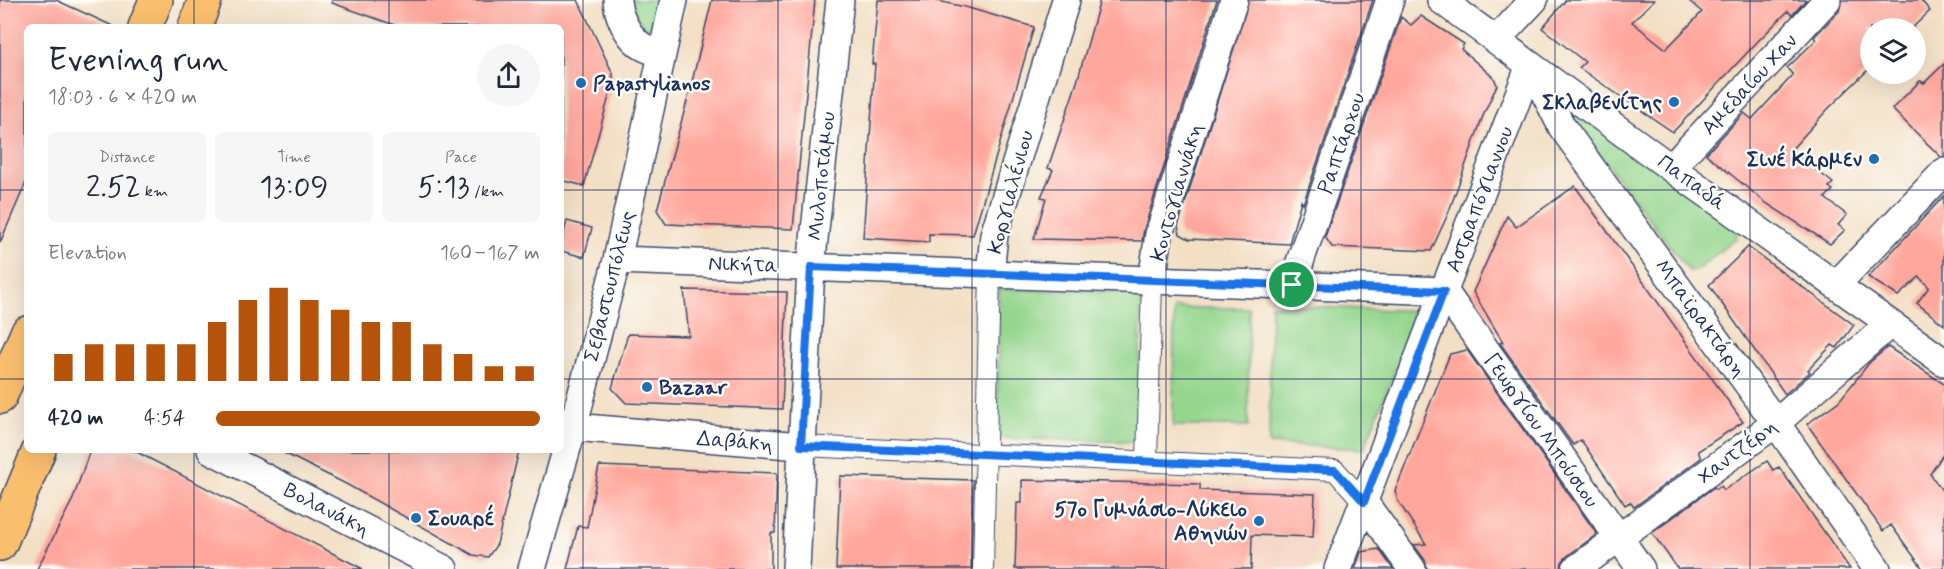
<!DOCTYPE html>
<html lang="en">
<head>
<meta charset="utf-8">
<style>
  :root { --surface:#fff; --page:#f6f6f7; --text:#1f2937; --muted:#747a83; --accent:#b45309 }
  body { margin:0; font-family:Mynerve,sans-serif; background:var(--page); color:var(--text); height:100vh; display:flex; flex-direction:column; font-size:22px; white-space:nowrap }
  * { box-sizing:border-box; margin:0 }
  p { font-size:20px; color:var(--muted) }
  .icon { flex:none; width:33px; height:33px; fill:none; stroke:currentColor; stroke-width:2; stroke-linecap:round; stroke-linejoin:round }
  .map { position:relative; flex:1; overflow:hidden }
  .side { position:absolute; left:24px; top:24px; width:540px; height:429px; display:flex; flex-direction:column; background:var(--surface); border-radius:9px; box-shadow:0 6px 24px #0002 }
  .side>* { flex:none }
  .tools { position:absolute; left:1860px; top:18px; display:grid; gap:12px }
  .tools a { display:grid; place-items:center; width:66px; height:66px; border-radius:50%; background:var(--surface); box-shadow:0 6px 24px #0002; font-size:30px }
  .pin { position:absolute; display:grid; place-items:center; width:51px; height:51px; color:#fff; margin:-26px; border:3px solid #fff; border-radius:50%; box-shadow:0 2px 6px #0007 }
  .round { display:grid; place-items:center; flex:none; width:63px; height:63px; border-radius:32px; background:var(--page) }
  .overview { display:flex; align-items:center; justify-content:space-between; height:102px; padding:0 24px }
  h1 { font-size:33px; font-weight:600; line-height:45px }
  .stats { display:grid; grid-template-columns:repeat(3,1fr); gap:9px; height:102px; padding:6px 24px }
  .stats div { display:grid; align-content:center; border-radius:9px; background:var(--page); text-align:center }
  .stats b { font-size:30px; font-weight:600 }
  .stats small { font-size:16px; font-weight:400 }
  .stats p { font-size:16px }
  .chart { height:168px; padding:12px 24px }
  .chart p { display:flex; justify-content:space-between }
  .chart svg { width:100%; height:108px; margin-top:6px; stroke:var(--accent); stroke-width:6 }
  ul { padding:0 24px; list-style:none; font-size:20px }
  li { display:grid; grid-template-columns:96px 72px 1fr; align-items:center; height:45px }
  li i { height:15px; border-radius:8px; background:var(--accent) }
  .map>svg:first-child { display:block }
  .built { fill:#f4d3c1 }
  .green { fill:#95d68e; stroke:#588276; stroke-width:1.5 }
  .building { fill:#ffa79c }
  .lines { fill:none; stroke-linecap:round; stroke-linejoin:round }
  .pedestrian-casing { stroke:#3b496d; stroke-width:22 }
  .minor-casing { stroke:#3b496d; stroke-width:30 }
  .primary-casing { stroke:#3b496d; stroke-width:36 }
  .pedestrian { stroke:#fff; stroke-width:20 }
  .minor { stroke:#fff; stroke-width:27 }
  .primary { stroke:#f9bf6d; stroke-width:33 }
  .route-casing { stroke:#fff; stroke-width:12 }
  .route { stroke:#1a73e8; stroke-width:8 }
  .grid { fill:none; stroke:#1b2f5e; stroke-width:1.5; stroke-opacity:0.55 }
  .poi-dot { fill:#1f6fb2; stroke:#fdfcf7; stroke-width:2 }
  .labels { text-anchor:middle; stroke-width:5; stroke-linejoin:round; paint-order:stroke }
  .poi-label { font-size:21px; font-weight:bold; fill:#1b2f5e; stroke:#fdfcf7; text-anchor:start }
  .street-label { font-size:21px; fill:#1b2f5e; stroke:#fdfcf7 }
</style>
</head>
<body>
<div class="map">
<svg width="1944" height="569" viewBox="0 0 1944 569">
  <rect width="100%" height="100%" fill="#fdfcf7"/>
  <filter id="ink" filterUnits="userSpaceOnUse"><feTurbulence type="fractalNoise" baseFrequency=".0167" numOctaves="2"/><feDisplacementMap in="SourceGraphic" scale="12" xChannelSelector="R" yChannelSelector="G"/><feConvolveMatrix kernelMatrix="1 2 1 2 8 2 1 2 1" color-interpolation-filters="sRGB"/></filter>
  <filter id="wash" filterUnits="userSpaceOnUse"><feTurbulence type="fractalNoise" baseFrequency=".008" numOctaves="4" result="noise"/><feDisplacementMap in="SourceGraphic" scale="24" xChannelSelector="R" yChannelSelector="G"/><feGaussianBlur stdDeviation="1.35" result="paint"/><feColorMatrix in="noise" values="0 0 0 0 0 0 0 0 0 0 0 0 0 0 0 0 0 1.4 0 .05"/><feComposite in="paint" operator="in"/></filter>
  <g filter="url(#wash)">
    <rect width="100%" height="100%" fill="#f3dfc4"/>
    <path class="built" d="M1200 484 1320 488 1318 549 1310 569H1131L1198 545Z"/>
    <path class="green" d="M630 0H660L652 32C641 23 632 14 630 0Z
      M1578 110 1738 229 1736 238 1695 271H1689L1571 117 1570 112Z
      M999 289 1141 293 1139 442 997 438Z
      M1271 305 1418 311 1364 449 1269 444Z
      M1174 308H1249L1248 426H1173Z"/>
    <g id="blocks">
      <path class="building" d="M0 0H56L115 27H27V180L0 243Z
        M332 0H578L613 74V82L584 186 561 180V27H400L332 3Z
        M712 0H815L793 229 666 224 657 210 689 94Z
        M878 0H933L965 7 1034 27 973 235 929 234V242L863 238 875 64H872Z
        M1100 0H1217L1144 229 1142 241 1034 239 1046 198 1041 197 1053 170 1048 168 1077 82Z
        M1249 0H1373L1303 204 1301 201 1289 244 1189 239 1180 234 1178 226Z
        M1566 0H1654L1632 22 1666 49 1702 12 1688 0H1806L1792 15 1788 11 1759 40 1673 132 1579 68 1585 62 1542 28Z
        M1842 0H1921L1930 11 1912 28H1870V68L1827 110 1791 150 1833 183 1829 187 1833 190 1825 198 1847 215 1838 225 1845 230 1830 244 1766 203 1706 154 1744 113 1752 119 1793 75 1787 68 1816 40 1814 37 1839 11Z
        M1421 16 1464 44 1461 49 1494 78 1497 85 1483 116 1448 214 1431 251 1332 247 1325 237 1401 17 1411 25Z
        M1944 64V157H1941L1892 109 1920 81 1924 83Z
        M1575 186 1743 422 1698 451 1701 458 1634 507 1630 502 1625 505 1581 440 1573 445 1500 343 1503 342 1473 292 1507 216 1516 227Z
        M1944 196V325L1917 303 1929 287 1919 277 1898 296 1868 277Z
        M567 221 592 228 584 257 561 251V244Z
        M1748 247 1854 325 1837 348 1832 345 1808 370 1810 372 1785 394 1709 285Z
        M684 290 787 292 782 409 626 403 612 388 628 334 689 336Z
        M1888 347 1944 384V453L1930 474 1944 493V569H1923L1891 525 1883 531 1807 424 1839 401 1870 362Z
        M1467 350 1597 534 1566 557 1562 562 1561 569H1427L1425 560 1414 545 1426 544 1398 501 1395 491 1450 354Z
        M90 450H133L363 569H37L73 499Z
        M278 450H519L497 544 488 557 473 555 346 484Z
        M1767 461 1773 470 1779 467 1850 569H1678L1652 533 1714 487 1716 489 1721 486 1724 490Z
        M599 466 777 473 775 533H771V569H567L578 526 587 527Z
        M840 476 973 480 971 569H836Z
        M1022 480 1200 484V490L1315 494 1313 537 1252 535 1251 569H1015L1017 503H1022Z
        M1379 549 1393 569H1355L1361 552Z"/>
    </g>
  </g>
  <g filter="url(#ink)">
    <use href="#blocks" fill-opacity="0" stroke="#3b496d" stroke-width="1.5"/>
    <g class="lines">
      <g class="pedestrian-casing">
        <path id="pedestrian" d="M801 446 1335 470 1364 502
          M1147 461 1152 280
          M983 569 990 274"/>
      </g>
      <g class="minor-casing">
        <path id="minor" d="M617 0C618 16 627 34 639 44 645 49 655 51 662 55
          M1441 0 1671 168 1944 362
          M1497 39 1534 0
          M1532 68 1562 127 1776 423 1877 569
          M1671 168 1827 0
          M617 260 1444 291 1641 569
          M990 274 994 235 1066 0
          M1152 280 1159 234 1234 0
          M1292 285 1390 0
          M1836 285 1944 172
          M561 421 573 427 801 446
          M211 450 444 569
          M1364 502 1412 569
          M532 569 573 427 617 260 674 0
          M796 569 811 267 840 0
          M1338 569 1530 65
          M1576 569 1776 423 1890 324"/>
      </g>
      <g class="primary-casing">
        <path id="primary" d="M145 27 156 0
          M195 27 205 0
          M0 397 27 333
          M0 544 39 450"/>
      </g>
      <use href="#pedestrian" class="pedestrian"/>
      <use href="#minor" class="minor"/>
      <use href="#primary" class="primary"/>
    </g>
  </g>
  <g class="lines" filter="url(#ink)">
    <g class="route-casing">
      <path id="route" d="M811 267 1444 291 1364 502 1335 470 801 446Z"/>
    </g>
    <use href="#route" class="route"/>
  </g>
  <path class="grid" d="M194 0V27M389 0V27M583 0V569M778 0V569M972 0V569M1166 0V569M1361 0V569M1555 0V569M1750 0V569M0 190H27M561 190H1944M0 379H27M561 379H1944M194 450V569M389 450V569"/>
  <g class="poi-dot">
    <circle cx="581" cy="83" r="6"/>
    <circle cx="1674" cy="102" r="6"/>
    <circle cx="1874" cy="159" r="6"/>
    <circle cx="647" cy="387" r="6"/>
    <circle cx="416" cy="518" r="6"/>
    <circle cx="1259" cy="521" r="6"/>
  </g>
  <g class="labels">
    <g class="poi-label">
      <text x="593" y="90">Papastylianos</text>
      <text x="1662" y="109" text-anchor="end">Σκλαβενίτης</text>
      <text x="1862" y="166" text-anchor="end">Σινέ Κάρμεν</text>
      <text x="659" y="394">Bazaar</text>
      <text x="1247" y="516" text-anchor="end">57ο Γυμνάσιο-Λύκειο<tspan x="1247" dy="24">Αθηνών</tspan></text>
      <text x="428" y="525">Σουαρέ</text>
    </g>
    <g class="street-label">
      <text transform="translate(1749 84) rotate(-47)" y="7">Αμεδαίου Χαν</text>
      <text transform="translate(1341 143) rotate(-71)" y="7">Ραπτάρχου</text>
      <text transform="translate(821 176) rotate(-84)" y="7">Μυλοποτάμου</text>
      <text transform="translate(1692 182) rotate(36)" y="7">Παπαδά</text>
      <text transform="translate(1010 192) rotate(-75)" y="7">Κοργιαλένιου</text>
      <text transform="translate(1176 192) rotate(-74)" y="7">Κοντογιαννάκη</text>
      <text transform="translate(1479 199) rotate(-69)" y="7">Αστραπόγιαννου</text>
      <text transform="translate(743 264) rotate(2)" y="7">Νικήτα</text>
      <text transform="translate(609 286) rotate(-76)" y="7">Σεβαστουπόλεως</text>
      <text transform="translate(1701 318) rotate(54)" y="7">Μπαϊρακτάρη</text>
      <text transform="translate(1542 430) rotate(55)" y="7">Γεωργίου Μπούσιου</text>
      <text transform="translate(735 441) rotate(5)" y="7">Δαβάκη</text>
      <text transform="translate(1737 451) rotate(-37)" y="7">Χαντζέρη</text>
      <text transform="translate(327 509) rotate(27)" y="7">Βολανάκη</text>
    </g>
  </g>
</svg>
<div class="tools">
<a><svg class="icon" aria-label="layers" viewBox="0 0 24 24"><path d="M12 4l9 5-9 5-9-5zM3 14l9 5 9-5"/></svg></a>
</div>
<div class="pin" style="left:1292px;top:285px;background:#1e9e55"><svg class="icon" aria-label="arrive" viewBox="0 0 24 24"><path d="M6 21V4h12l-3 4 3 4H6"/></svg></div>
<section class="side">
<div class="overview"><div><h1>Evening run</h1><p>18:03 · 6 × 420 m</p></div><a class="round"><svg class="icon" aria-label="share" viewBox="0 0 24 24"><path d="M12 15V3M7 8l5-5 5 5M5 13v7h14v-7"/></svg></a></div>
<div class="stats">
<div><p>Distance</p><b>2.52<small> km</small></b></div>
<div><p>Time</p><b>13:09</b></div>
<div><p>Pace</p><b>5:13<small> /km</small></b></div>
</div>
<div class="chart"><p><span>Elevation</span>160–167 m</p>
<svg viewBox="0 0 160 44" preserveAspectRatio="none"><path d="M5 44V33M15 44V29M25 44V29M35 44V29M45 44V29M55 44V20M65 44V11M75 44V6M85 44V11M95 44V15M105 44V20M115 44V20M125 44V29M135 44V33M145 44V38M155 44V38"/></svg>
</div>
<ul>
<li><b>420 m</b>4:54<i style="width:100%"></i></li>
</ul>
</section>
</div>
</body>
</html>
